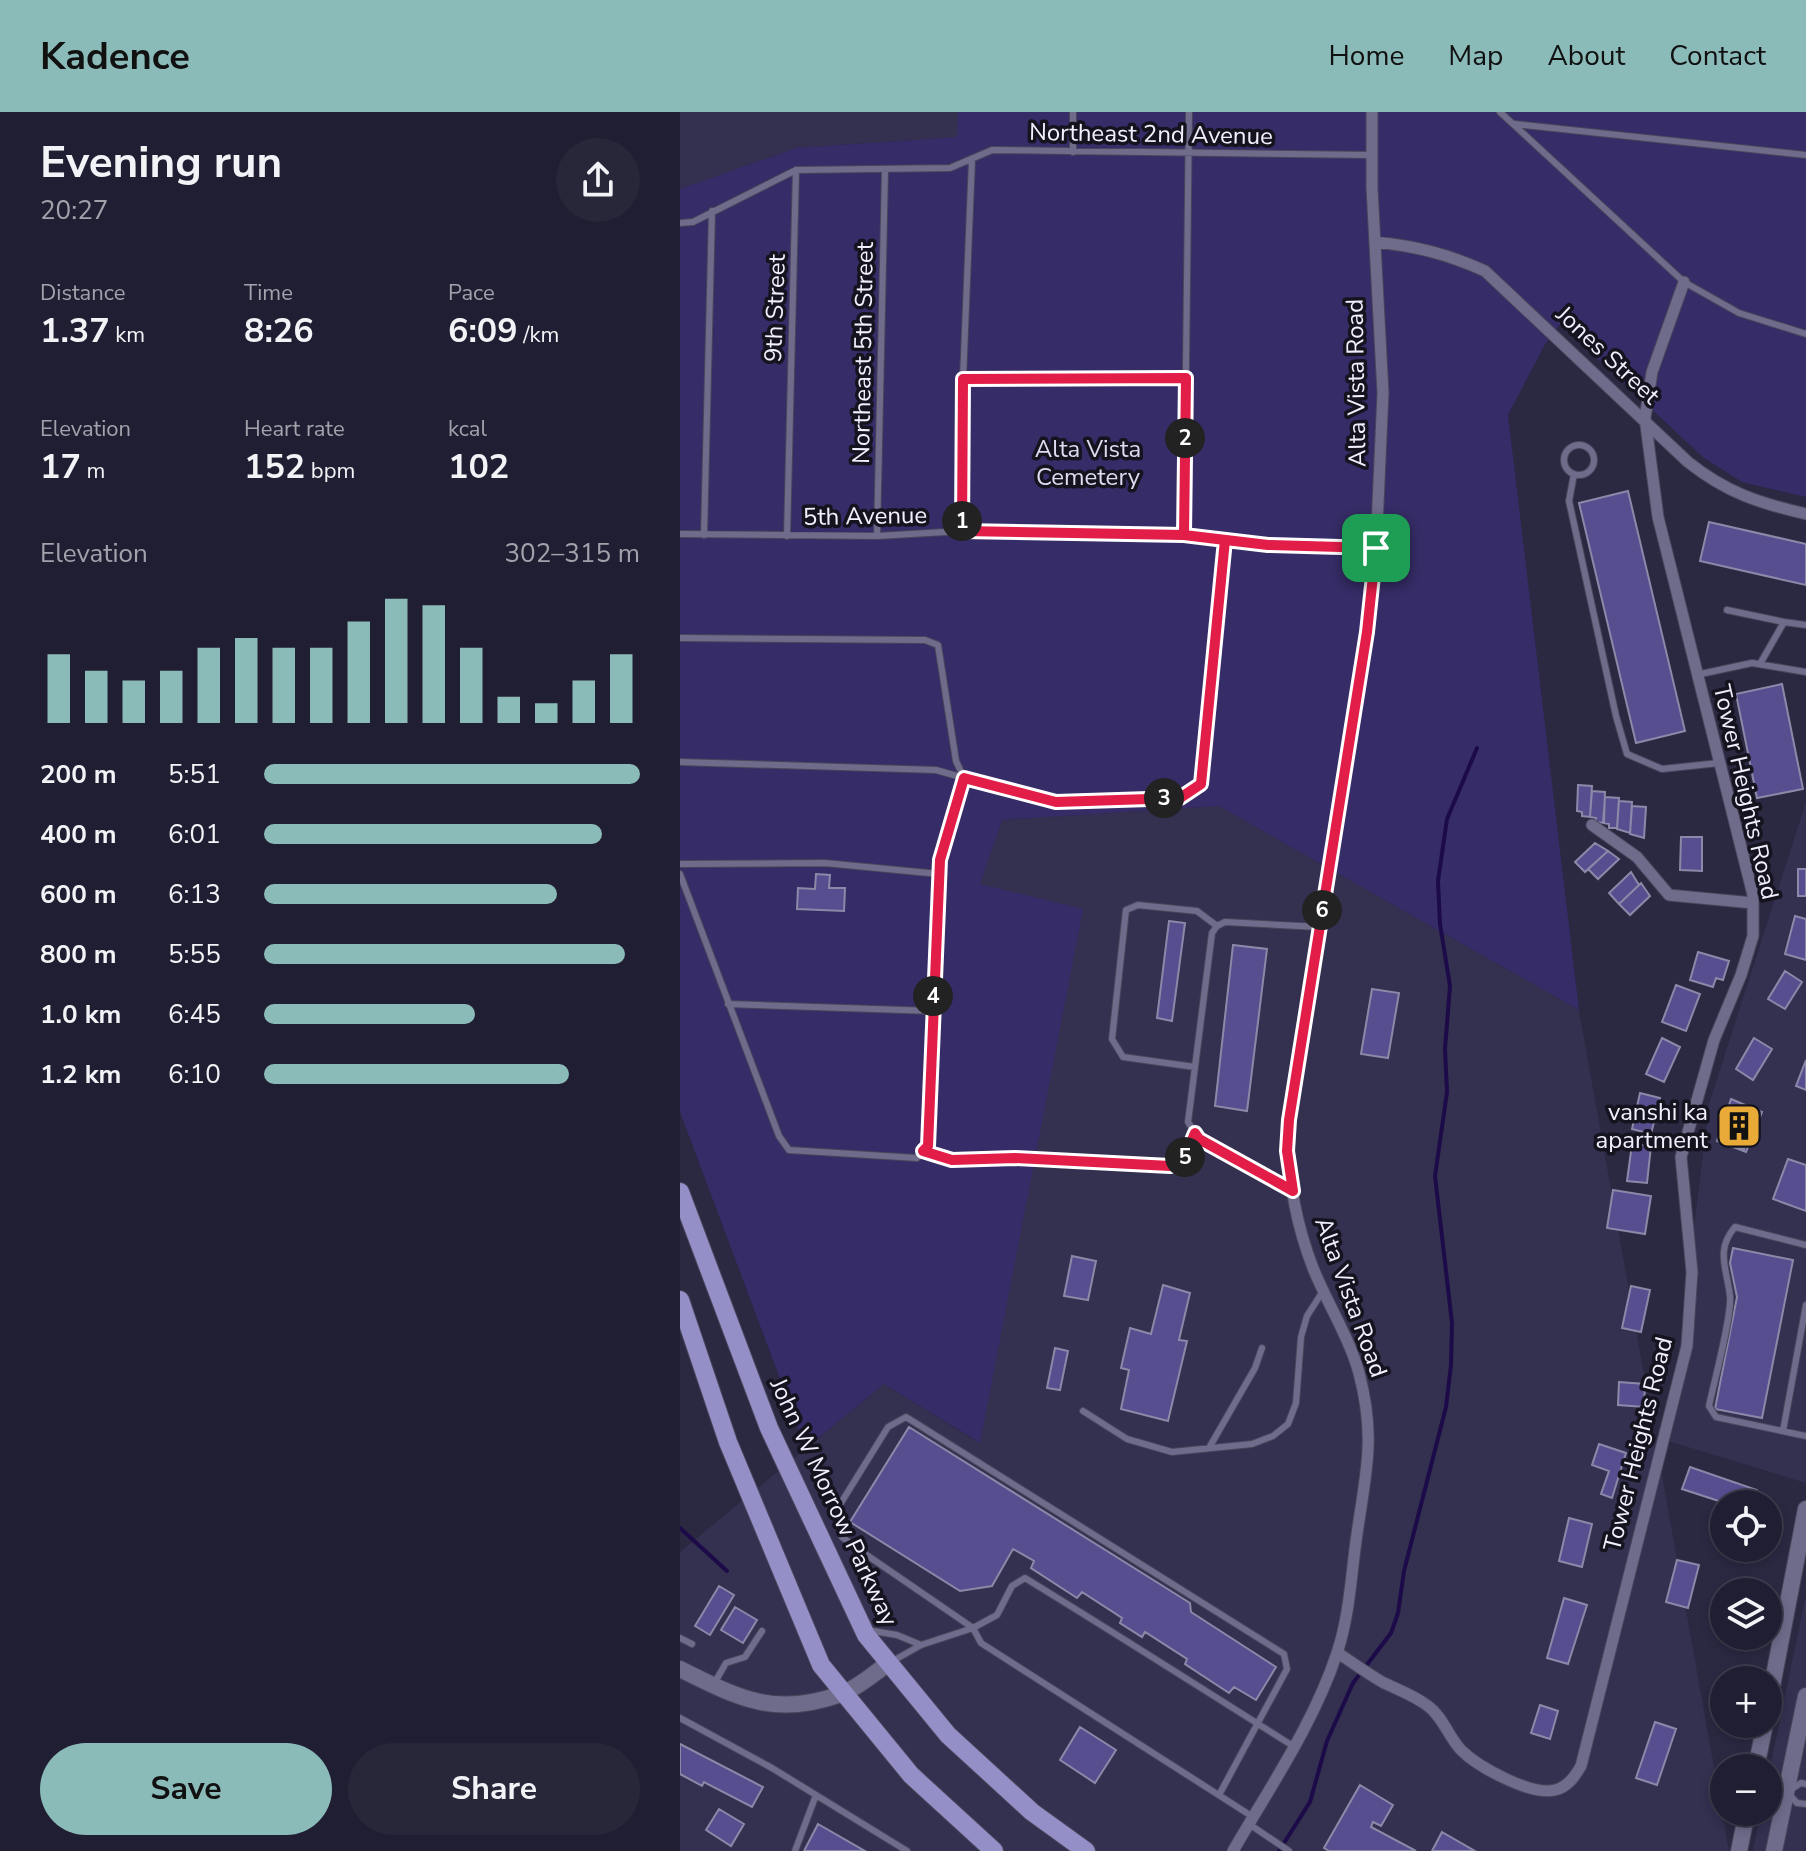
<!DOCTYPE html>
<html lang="en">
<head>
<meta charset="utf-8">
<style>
  :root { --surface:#201e32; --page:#28273a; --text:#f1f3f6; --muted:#a2a2ac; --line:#3d3c4d; --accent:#8bbbb9 }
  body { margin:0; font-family:"Nunito Sans",sans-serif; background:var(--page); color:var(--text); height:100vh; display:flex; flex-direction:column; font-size:30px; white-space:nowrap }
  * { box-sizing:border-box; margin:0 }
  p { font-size:26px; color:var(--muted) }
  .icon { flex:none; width:44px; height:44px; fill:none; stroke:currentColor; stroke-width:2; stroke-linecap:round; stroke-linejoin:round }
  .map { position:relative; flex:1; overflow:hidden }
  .sheet { display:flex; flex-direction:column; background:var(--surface); width:680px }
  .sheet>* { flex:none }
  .tools { position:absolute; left:1030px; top:1378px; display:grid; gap:16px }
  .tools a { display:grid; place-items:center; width:72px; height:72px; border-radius:50%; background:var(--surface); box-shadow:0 4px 12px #0003,0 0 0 2px var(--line); font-size:40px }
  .pin { position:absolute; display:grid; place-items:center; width:68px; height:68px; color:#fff; margin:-34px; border-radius:16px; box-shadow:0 4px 12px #0006 }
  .km { position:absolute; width:40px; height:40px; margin:-20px; border-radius:50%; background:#222; color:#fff; font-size:22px; line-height:40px; text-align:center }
  .round { display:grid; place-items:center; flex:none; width:84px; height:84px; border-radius:42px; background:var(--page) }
  .overview { display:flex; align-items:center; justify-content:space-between; height:136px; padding:0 40px }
  h1 { font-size:44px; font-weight:700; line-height:60px }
  .stats { display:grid; grid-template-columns:repeat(3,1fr); gap:12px; height:136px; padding:8px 40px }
  .stats div { display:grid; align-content:center }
  .stats b { font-size:34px; font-weight:700 }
  .stats small { font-size:22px; font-weight:400 }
  .stats p { font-size:22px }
  .chart { height:224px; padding:16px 40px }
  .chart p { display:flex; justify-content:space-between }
  .chart svg { width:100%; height:144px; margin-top:8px; stroke:var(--accent); stroke-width:6 }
  .cta { display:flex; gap:16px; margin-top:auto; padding:16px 40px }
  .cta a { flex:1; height:92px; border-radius:48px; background:var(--accent); color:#111; font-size:32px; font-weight:700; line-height:92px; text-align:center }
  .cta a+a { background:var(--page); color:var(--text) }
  ul { padding:0 40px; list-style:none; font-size:26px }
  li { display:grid; grid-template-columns:128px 96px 1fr; align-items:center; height:60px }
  li i { height:20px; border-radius:10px; background:var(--accent) }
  header { display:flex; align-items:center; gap:48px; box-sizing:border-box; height:112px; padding:0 40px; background:var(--accent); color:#111 }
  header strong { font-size:38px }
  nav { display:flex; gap:44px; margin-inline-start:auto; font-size:28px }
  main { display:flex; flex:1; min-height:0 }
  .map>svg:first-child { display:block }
  .built { fill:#333050 }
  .green { fill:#362c67 }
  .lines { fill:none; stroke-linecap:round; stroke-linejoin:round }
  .stream { stroke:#1d0b49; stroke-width:4 }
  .building { fill:#574e90; stroke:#8b89a8; stroke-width:2 }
  .lane-casing { stroke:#49465b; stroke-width:8 }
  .street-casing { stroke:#49465b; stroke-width:13 }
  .secondary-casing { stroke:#49465b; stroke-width:18 }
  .primary-casing { stroke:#49465b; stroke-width:20 }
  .lane { stroke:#6f6c8b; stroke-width:6 }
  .street { stroke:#6f6c8b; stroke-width:11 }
  .secondary { stroke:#6f6c8b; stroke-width:16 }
  .primary { stroke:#958fc8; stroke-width:18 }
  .route-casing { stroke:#fff; stroke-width:16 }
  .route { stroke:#e11d48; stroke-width:10 }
  .labels { text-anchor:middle; stroke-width:7; stroke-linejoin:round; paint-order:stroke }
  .street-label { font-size:24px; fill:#f1f0fe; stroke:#14131e }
  .park-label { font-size:24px; fill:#dcdbef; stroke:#14131e }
  .poi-label { font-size:24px; fill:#f1f0fe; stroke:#14131e; text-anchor:end }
</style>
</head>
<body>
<header>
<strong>Kadence</strong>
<nav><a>Home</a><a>Map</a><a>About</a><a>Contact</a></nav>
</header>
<main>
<section class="sheet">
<div class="overview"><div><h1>Evening run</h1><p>20:27</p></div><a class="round"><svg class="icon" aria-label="share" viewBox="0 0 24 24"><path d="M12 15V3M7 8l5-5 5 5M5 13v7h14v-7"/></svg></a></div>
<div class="stats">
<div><p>Distance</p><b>1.37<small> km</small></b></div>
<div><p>Time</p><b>8:26</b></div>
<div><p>Pace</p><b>6:09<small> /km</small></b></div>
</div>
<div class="stats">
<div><p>Elevation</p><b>17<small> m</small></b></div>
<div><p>Heart rate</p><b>152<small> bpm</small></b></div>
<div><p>kcal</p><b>102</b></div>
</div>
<div class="chart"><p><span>Elevation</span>302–315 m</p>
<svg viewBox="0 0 160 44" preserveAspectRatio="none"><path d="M5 44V23M15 44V28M25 44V31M35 44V28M45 44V21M55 44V18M65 44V21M75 44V21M85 44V13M95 44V6M105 44V8M115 44V21M125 44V36M135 44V38M145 44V31M155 44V23"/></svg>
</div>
<ul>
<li><b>200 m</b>5:51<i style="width:100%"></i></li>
<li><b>400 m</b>6:01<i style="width:90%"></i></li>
<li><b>600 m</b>6:13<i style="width:78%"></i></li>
<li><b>800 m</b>5:55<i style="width:96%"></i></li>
<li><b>1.0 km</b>6:45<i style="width:56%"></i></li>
<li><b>1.2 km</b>6:10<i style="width:81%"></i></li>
</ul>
<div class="cta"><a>Save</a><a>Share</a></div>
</section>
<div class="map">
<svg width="1126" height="1739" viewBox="0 0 1126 1739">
  <rect width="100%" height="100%" fill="#2b2842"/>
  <path class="built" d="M0 0H278V25L116 36 0 77Z
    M1126 690V1371L988 1329 1029 992Z
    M539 694 899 898 1049 1739H0V1440L204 1272 299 1331 402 797 299 772 322 708Z
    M1126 1483V1739H1073L1081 1700H1088V1665Z"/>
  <path class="green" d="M278 0H1126V385L1062 370 1024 346 880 212 864 234 828 303 899 898 539 694 322 708 300 772 403 797 300 1331 204 1272 126 1336 0 1000V77L116 36 277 25Z"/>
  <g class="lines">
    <path class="stream" d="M0 1416 47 1459
      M599 1739 630 1690 647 1629 673 1571 711 1521 718 1501 724 1459 766 1295 771 1253 772 1211 755 1064 767 980 765 937 770 874 760 812 758 769 767 707 797 636"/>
  </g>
  <path class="building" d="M948 379 1005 619 956 631 899 391Z
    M1029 410 1126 432V473L1020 449Z
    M1102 572 1123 677 1077 686 1056 582Z
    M898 673 912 674 910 705 902 704V700L897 699Z
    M912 679 925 680 924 711 915 710 916 706 910 705Z
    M925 685 939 686 937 716H929V712L923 711Z
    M939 689 952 690 950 721 937 717Z
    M952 694 966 695 964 726 950 722Z
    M1001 725H1022V759L1000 758Z
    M915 731 928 739 905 760 895 750Z
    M928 739 939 747 918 767 908 757Z
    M1118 757H1126V784H1118Z
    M951 760 959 773 939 792 929 781Z
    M136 762 150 763 149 776H165L164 799 117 797 118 776 135 777Z
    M961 771 970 784 950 803 939 792Z
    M1115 804 1126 807V848L1105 842Z
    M489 809 505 811 492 909 477 906Z
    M553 833 587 837 567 999 535 994Z
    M1018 840 1049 849 1043 868 1036 866 1033 875 1010 868Z
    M1105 859 1122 870 1105 897 1088 887Z
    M996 873 1020 882 1006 919 982 910Z
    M692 877 719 881 708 946 681 942Z
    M982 926 1000 935 984 970 966 962Z
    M1074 926 1092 937 1073 968 1056 957Z
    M1126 948V978L1116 974Z
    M960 981 980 986 971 1022 952 1017Z
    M1051 987 1082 1000 1066 1040 1037 1029Z
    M1052 994 1076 1002 1064 1037 1040 1028Z
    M952 1032 971 1034 967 1071 947 1069Z
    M1108 1047 1126 1053V1099L1093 1087Z
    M933 1078 971 1084 965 1122 927 1116Z
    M1053 1136 1113 1148 1082 1306 1035 1297 1057 1185 1050 1151Z
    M392 1144 416 1149 408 1188 384 1184Z
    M483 1173 510 1181 499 1228 507 1229 488 1309 441 1297 449 1258 441 1256 450 1216 471 1222Z
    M951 1174 970 1178 961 1220 942 1216Z
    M375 1236 388 1239 380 1278 367 1276Z
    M939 1270 965 1272 964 1295 938 1293Z
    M229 1315 510 1491 511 1500 596 1555 576 1588 554 1575 549 1581 505 1552 507 1547 465 1520 462 1525 440 1511 442 1506 402 1480 397 1486 351 1456 354 1449 333 1437 312 1474 280 1479 170 1410Z
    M919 1332 946 1341 932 1386 921 1382 929 1359 912 1353Z
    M1010 1355 1077 1378 1072 1392H1048L1002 1377Z
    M889 1406 912 1412 902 1455 879 1449Z
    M997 1448 1019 1453 1008 1496 986 1490Z
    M39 1474 54 1483 30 1523 15 1514Z
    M884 1486 907 1493 888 1552 867 1546Z
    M55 1495 77 1508 63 1531 41 1518Z
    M860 1593 878 1599 870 1627 851 1621Z
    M975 1610 996 1617 977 1673 956 1666Z
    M400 1615 436 1638 415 1671 380 1648Z
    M0 1632 83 1675 72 1695 24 1670 22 1674 0 1662Z
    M680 1673 713 1693 701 1714 693 1710 691 1715 736 1739H649L644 1736Z
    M39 1697 64 1712 51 1734 26 1718Z
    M138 1712 185 1739H124Z
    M762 1720 795 1739H752Z"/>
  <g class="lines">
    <g class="lane-casing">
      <path id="lane" d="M820 0 1004 170 1059 201 1126 222
        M835 12 1126 43
        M393 40V0
        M0 111 13 110 116 58
        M884 348a15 15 0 1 1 30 0a15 15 0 1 1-30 0Z
        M894 362 889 389 936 604 947 642 982 657 1039 651
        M282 419 283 267 292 47
        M0 422 197 424 282 419 504 423 588 433 696 436
        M24 423 32 99
        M504 423 509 0
        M107 424 116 58 270 56 312 38 691 43
        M197 424 205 58
        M1047 498 1104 510
        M0 526 245 528 258 533 276 649 284 666
        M1080 552 1104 510 1126 513
        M1016 563 1072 551 1126 560
        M0 650 256 658 284 666
        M0 752 145 751 259 762
        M0 762 99 1024 109 1038 237 1046 248 1034 260 748 284 666 376 690 500 686 521 672 545 428
        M48 892 253 899
        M515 955 443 945 432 927 446 798 458 793 517 799 537 814
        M243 1039 272 1048 335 1046 490 1054 503 1050 515 1021
        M613 1079 519 1027 508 1010 532 821 537 814 545 810 639 815
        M1126 1133 1055 1115C1035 1138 1047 1157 1050 1184 1052 1204 1034 1270 1029 1294L1036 1305 1126 1324
        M403 1299 447 1327 492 1340 572 1332 593 1324 608 1312 616 1291 621 1225 627 1204 643 1179
        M1103 1319 1126 1193
        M529 1336 575 1256 582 1236
        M187 1518 217 1523 241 1533
        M0 1526 12 1532
        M211 1550 241 1533 293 1516 301 1531 573 1705
        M35 1570 46 1551 65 1545 82 1519
        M0 1606 92 1656 227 1739
        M1088 1675 1107 1680 1117 1691 1126 1692
        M1110 1678 1121 1671 1126 1672
        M539 1683 607 1557 604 1542 226 1305 208 1315 156 1399 162 1425 178 1437 293 1516 317 1503 332 1474 345 1466C435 1521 524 1578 613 1634
        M569 1712 609 1739
        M115 1739 136 1683"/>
    </g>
    <g class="street-casing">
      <path id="street" d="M695 130C735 134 768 142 805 159L1008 350C1047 381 1079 391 1126 402
        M283 267 506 266
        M912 713 957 745 989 783 1073 791
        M658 1541C673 1551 688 1562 704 1571 719 1578 735 1584 748 1594 763 1605 768 1624 781 1638 798 1655 851 1684 875 1678 888 1675 895 1664 901 1654L1007 1234 1012 1160 1001 1045 1034 928 1061 863 1073 824V783L978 405 965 306 972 260 1004 170
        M553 1739C590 1675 634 1611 657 1541 670 1502 671 1462 677 1422 686 1359 696 1326 679 1261 669 1225 647 1191 633 1156 615 1109 606 1058 609 1008L687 520 696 436 703 281 692 76V0"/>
    </g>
    <g class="secondary-casing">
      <path id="secondary" d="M0 1557C58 1586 95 1606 161 1582 178 1576 194 1561 209 1551
        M1088 1595 1126 1397
        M1076 1656 1085 1612
        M1059 1739 1067 1700
        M1094 1739 1126 1584"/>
    </g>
    <g class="primary-casing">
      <path id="primary" d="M0 1080 89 1316 186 1523 268 1623 352 1700 406 1739
        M0 1188 48 1330 141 1553 231 1663 314 1739"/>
    </g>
    <use href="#lane" class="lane"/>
    <use href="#street" class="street"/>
    <use href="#secondary" class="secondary"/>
    <use href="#primary" class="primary"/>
  </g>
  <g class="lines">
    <g class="route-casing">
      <path id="route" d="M696 436 588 433 504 423 282 419 283 267 506 266 504 423 545 428 521 672 500 686 376 690 284 666 260 748 248 1034 243 1039 272 1048 335 1046 490 1054 503 1050 515 1021 519 1027 613 1079 607 1039 609 1008 687 520 696 436"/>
    </g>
    <use href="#route" class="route"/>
  </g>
  <defs>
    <g id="building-square" transform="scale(2.3)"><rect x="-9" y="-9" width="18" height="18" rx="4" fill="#e9aa38" stroke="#14131e"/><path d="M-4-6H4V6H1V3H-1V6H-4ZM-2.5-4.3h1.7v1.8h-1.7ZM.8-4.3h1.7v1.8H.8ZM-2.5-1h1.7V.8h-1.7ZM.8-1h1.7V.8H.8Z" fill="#111"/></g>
  </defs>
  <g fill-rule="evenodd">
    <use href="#building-square" x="1059" y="1014"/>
  </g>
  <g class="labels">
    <g class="street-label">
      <text transform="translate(471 22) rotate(1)" y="8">Northeast 2nd Avenue</text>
      <text transform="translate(95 196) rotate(-88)" y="8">9th Street</text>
      <text transform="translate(183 241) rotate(-89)" y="8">Northeast 5th Street</text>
      <text transform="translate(928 243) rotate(43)" y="8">Jones Street</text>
      <text transform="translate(676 271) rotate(-91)" y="8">Alta Vista Road</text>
      <text transform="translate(185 404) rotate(-1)" y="8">5th Avenue</text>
      <text transform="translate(1066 680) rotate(77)" y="8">Tower Heights Road</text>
      <text transform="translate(671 1185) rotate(70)" y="8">Alta Vista Road</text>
      <text transform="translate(958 1332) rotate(-76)" y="8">Tower Heights Road</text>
      <text transform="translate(154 1390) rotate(65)" y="8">John W Morrow Parkway</text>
    </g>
    <g class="park-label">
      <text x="408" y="345">Alta Vista<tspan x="408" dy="28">Cemetery</tspan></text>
    </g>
    <g class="poi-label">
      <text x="1028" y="1008">vanshi ka<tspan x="1028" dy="28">apartment</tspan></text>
    </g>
  </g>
</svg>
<div class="tools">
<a><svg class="icon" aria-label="locate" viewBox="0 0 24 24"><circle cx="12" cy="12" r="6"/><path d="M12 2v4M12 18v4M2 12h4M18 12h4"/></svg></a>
<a><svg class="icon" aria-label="layers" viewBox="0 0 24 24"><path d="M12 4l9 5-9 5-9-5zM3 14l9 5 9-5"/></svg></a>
<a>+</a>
<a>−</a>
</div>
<div class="pin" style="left:696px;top:436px;background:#1e9e55"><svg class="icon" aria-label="arrive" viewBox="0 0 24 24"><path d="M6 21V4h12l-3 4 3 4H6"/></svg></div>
<b class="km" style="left:282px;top:409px">1</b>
<b class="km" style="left:505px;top:326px">2</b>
<b class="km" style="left:484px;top:686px">3</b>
<b class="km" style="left:253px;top:884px">4</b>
<b class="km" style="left:505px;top:1045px">5</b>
<b class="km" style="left:642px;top:798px">6</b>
</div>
</main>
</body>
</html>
